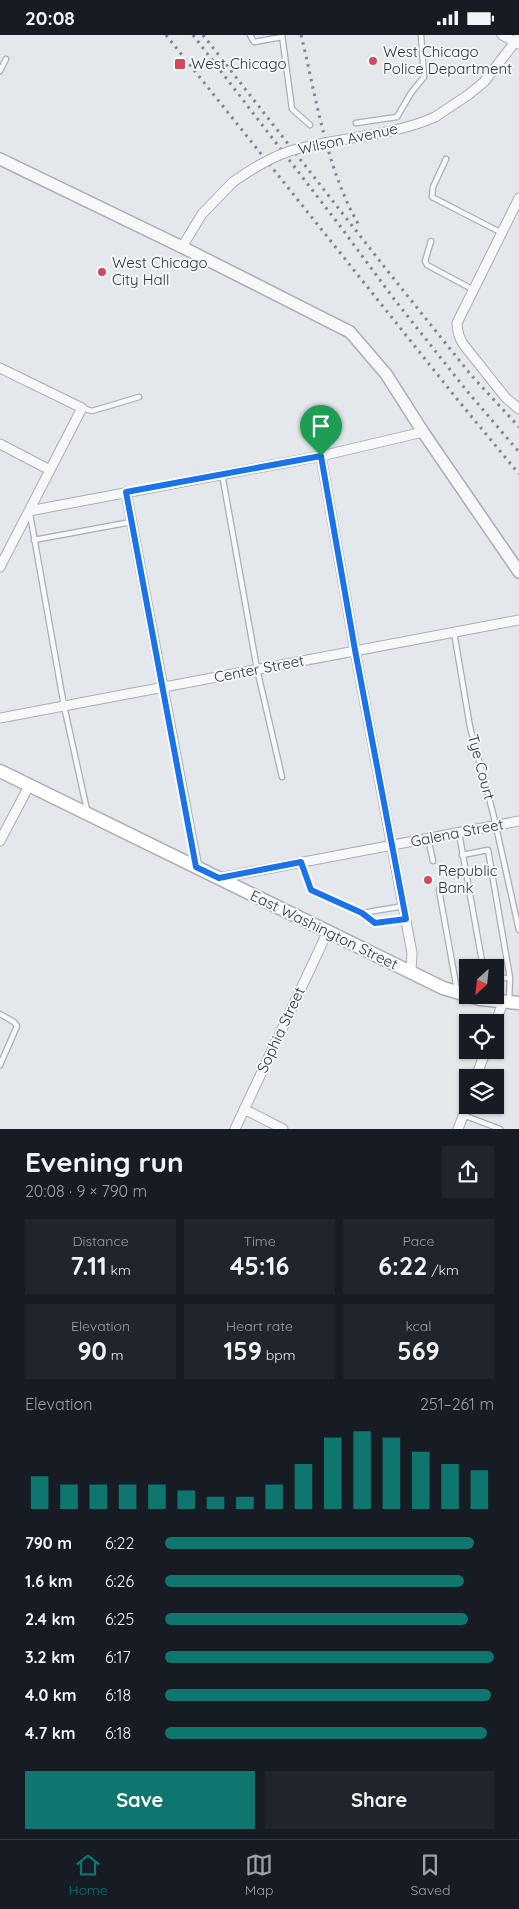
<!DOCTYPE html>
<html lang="en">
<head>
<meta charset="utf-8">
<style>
  :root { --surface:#171b24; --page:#20242c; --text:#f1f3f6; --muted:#9ea1a6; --line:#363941; --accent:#0f766e }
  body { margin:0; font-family:Quicksand,sans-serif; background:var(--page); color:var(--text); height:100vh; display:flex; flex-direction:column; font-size:19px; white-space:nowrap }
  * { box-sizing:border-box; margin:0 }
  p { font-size:16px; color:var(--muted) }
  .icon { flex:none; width:28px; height:28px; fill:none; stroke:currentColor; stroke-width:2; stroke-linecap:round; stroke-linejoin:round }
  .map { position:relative; height:1094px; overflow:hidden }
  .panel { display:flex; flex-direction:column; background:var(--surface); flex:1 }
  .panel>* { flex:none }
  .needle { width:32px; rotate:207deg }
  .controls { position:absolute; left:459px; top:924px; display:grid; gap:10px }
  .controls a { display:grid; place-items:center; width:45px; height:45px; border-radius:0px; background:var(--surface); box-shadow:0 1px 4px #0004; font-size:25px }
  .pin { position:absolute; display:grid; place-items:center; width:42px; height:42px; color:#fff; margin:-51px -21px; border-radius:50% 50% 50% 0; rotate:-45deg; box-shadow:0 0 5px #0007 }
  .pin .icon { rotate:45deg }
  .round { display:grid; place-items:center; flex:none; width:52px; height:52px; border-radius:0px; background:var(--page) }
  .overview { display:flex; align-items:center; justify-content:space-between; height:85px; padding:0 25px }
  h1 { font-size:28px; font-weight:800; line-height:38px }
  .figures { display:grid; grid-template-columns:repeat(3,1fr); gap:8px; height:85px; padding:5px 25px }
  .figures div { display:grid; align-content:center; border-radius:0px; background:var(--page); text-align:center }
  .figures b { font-size:25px; font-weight:800 }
  .figures small { font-size:14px; font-weight:400 }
  .figures p { font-size:14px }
  .chart { height:140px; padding:10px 25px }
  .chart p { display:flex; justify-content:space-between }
  .chart svg { width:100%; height:90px; margin-top:5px; stroke:var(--accent); stroke-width:6 }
  .action { display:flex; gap:10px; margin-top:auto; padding:10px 25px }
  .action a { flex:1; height:58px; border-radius:0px; background:var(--accent); color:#fff; font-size:20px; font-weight:800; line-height:58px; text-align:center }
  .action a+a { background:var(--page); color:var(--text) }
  ul { padding:0 25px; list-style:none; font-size:16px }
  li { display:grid; grid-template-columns:80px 60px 1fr; align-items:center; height:38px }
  li i { height:12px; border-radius:6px; background:var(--accent) }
  .status { display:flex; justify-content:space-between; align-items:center; height:35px; padding:0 25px; background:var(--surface); direction:ltr }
  .status svg { height:14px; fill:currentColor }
  .tab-bar { display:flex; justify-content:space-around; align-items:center; height:70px; border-top:1px solid var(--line); background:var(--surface); font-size:14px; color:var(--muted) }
  .tab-bar a { display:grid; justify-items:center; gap:2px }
  .tab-bar .selected { color:var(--accent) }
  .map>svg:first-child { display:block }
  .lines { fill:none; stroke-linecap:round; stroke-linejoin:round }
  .service-casing { stroke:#a9aeb7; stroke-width:7 }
  .minor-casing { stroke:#a9aeb7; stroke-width:11 }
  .tertiary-casing { stroke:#a9aeb7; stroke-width:14 }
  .secondary-casing { stroke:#a9aeb7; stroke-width:15 }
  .service { stroke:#f7f8fa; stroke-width:4.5 }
  .minor { stroke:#f7f8fa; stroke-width:9 }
  .tertiary { stroke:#f7f8fa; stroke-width:11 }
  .secondary { stroke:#fff; stroke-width:12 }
  .rail { stroke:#7d8696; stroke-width:3; stroke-dasharray:2.5 5; stroke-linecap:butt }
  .minor-bridge-casing { stroke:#a9aeb7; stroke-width:11; stroke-linecap:butt }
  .minor-bridge { stroke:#f7f8fa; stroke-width:9 }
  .route-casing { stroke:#fff; stroke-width:10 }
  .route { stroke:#1a73e8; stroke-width:6 }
  .poi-dot { fill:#d1495b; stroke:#f4f6f9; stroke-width:2 }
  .labels { text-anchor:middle; stroke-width:4; stroke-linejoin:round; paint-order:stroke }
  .poi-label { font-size:15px; fill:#2b3445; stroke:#f4f6f9; text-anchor:start }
  .street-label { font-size:15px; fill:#2b3445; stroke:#f4f6f9 }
</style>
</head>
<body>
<div class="status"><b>20:08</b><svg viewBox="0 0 49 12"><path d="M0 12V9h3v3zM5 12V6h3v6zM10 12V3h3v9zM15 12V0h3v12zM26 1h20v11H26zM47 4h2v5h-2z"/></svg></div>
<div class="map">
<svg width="519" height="1094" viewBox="0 0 519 1094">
  <rect width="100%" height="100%" fill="#e4e7ec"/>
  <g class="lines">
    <g class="service-casing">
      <path id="service" d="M250 0 254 7 282 2
        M282 0 292 74 310 90
        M0 36 6 24
        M356 88 397 82 411 58 424 42 421 0
        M446 124 433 152 432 162 502 198
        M431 206 425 226 427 230 472 254
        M82 373 92 376 139 362
        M222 439 257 634 282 742
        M30 479 64 671 87 775
        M34 505 131 487
        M454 597 470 692 493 778 519 895
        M459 798 483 932
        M428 803 433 826
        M462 820 488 815 510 943 509 965
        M301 827 311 855 362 878 375 888 406 884
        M439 855 457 955
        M362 878 404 871
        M495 943H510
        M0 979 14 987 17 991 0 1030
        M463 1080 500 1094"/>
    </g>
    <g class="minor-casing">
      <path id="minor" d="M502 0 519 9
        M435 82 468 60 484 47 519 2
        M519 163 457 288C457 296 459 302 463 309L506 363 519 374
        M182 212 202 179 233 147
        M0 333 82 373 0 532
        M0 409 50 435
        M321 421 355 615 412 918 411 937
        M126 457 197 832
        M29 476 321 421 423 397
        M0 683 519 585
        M0 806 29 751
        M219 843 519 786
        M495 989 503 967
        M476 1042 486 1015
        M244 1074 283 1094
        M235 1094 328 896
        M458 1094 468 1068"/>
    </g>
    <g class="tertiary-casing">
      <path id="tertiary" d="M0 124 182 212 350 297 386 339 423 397 519 537"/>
    </g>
    <g class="secondary-casing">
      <path id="secondary" d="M0 736 443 953 480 964 519 968"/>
    </g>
    <use href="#service" class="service"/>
    <use href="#minor" class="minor"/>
    <use href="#tertiary" class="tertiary"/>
    <use href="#secondary" class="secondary"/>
    <path class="rail" d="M166 0 457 364 519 439
      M193 0 340 191 394 264 467 356 519 417
      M203 0 386 234 471 340 519 392
      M301 0C317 65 326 134 360 192"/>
    <g class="minor-bridge-casing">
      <path id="minor-bridge" d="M233 147C250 135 269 123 290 116 337 102 390 102 435 82"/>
    </g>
    <use href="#minor-bridge" class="minor-bridge"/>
  </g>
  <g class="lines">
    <g class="route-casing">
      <path id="route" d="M321 421 355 615 406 884 375 888 362 878 311 855 301 827 219 843 196 832 126 457Z"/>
    </g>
    <use href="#route" class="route"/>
  </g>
  <g class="poi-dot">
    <circle cx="373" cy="26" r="5"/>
    <rect x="174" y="23" width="12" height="12" rx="2.5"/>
    <circle cx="102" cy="237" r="5"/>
    <circle cx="428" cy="845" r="5"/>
  </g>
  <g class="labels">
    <g class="poi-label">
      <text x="383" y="22">West Chicago<tspan x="383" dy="17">Police Department</tspan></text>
      <text x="191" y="34">West Chicago</text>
      <text x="112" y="233">West Chicago<tspan x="112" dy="17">City Hall</tspan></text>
      <text x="438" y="841">Republic<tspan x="438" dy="17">Bank</tspan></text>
    </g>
    <g class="street-label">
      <text transform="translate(348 104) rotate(-12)" y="5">Wilson Avenue</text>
      <text transform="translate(259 634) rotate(-11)" y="5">Center Street</text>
      <text transform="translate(481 732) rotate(75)" y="5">Tye Court</text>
      <text transform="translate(457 798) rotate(-11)" y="5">Galena Street</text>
      <text transform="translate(324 895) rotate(26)" y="5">East Washington Street</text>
      <text transform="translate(281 995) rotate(-65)" y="5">Sophia Street</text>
    </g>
  </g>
</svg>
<div class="controls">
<a><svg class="needle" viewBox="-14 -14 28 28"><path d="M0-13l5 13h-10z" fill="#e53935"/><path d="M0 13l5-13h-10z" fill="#9ea1a6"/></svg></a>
<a><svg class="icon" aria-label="locate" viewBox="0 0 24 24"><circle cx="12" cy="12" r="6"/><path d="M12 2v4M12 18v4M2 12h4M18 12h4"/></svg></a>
<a><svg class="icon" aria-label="layers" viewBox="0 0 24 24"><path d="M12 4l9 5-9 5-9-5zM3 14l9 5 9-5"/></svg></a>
</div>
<div class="pin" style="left:321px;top:421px;background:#1e9e55"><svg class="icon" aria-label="arrive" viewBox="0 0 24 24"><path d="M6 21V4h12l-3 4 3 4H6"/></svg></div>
</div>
<section class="panel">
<div class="overview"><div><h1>Evening run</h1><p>20:08 · 9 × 790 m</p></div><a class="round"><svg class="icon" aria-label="share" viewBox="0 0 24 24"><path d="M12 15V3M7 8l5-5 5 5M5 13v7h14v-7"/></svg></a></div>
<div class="figures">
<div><p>Distance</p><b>7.11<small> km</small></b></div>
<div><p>Time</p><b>45:16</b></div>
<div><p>Pace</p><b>6:22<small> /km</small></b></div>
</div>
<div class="figures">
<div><p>Elevation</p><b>90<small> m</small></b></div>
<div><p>Heart rate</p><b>159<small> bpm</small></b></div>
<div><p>kcal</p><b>569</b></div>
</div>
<div class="chart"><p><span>Elevation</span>251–261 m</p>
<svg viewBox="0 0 160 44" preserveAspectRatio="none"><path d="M5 44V28M15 44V32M25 44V32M35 44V32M45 44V32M55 44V35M65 44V38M75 44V38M85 44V32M95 44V22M105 44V9M115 44V6M125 44V9M135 44V16M145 44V22M155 44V25"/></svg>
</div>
<ul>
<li><b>790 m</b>6:22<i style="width:94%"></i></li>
<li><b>1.6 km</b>6:26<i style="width:91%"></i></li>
<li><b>2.4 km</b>6:25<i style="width:92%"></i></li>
<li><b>3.2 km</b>6:17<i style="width:100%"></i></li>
<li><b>4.0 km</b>6:18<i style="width:99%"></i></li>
<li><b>4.7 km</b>6:18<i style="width:98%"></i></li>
</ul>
<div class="action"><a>Save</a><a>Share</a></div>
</section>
<nav class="tab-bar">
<a class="selected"><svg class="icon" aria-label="home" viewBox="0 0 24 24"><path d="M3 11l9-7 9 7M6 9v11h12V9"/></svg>Home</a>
<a><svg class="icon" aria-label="map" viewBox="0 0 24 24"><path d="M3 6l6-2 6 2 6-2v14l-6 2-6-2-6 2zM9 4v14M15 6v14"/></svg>Map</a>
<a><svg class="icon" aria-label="saved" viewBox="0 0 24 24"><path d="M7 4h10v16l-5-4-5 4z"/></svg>Saved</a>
</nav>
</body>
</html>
